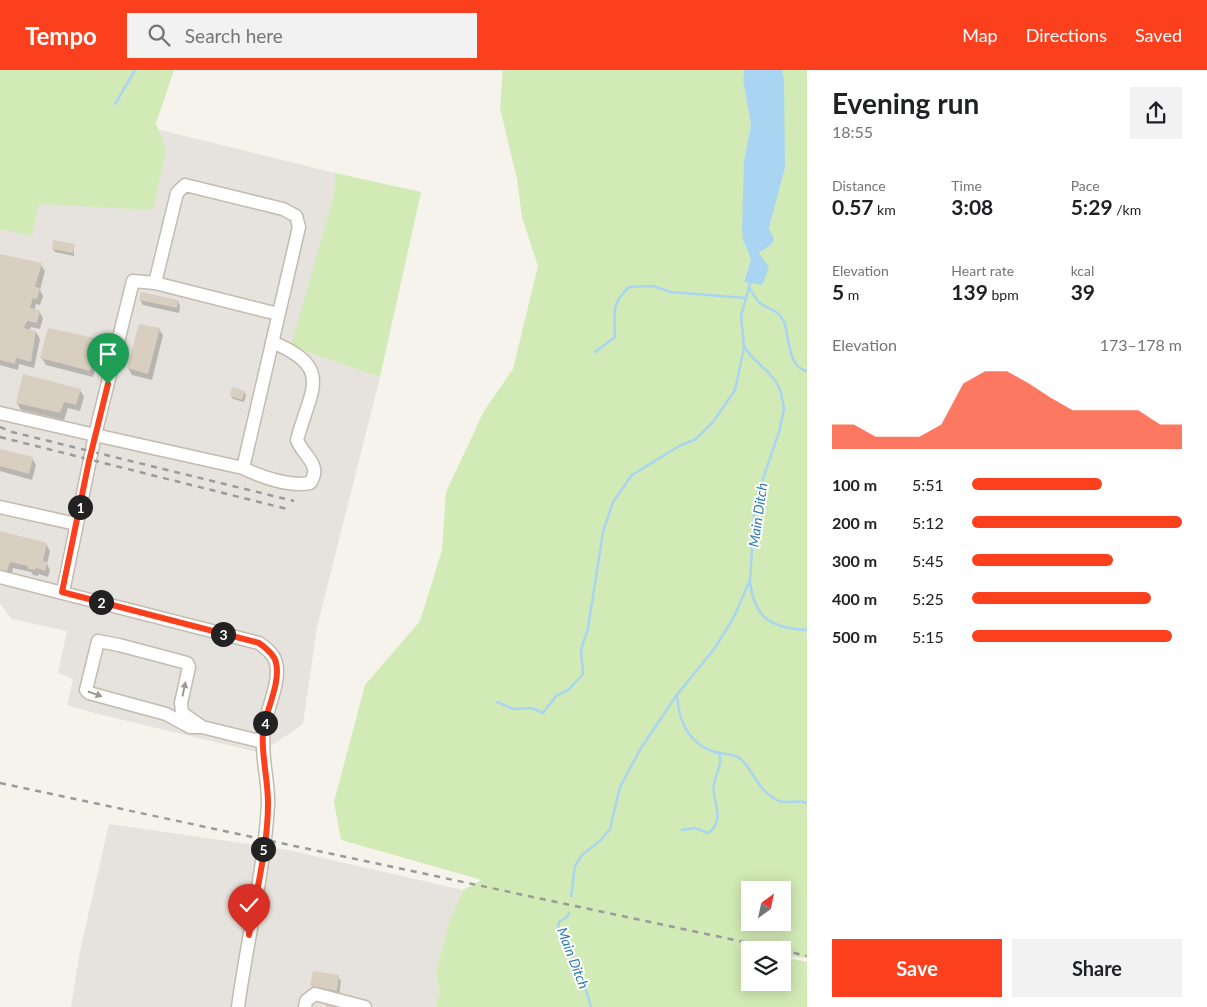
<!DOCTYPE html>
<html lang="en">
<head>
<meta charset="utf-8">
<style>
  :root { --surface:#fff; --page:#f2f2f2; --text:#202124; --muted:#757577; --accent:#fc3f1d }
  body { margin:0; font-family:Lato,sans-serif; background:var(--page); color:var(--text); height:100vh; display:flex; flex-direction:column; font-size:19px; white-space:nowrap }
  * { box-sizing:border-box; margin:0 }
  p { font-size:16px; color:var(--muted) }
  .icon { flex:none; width:28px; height:28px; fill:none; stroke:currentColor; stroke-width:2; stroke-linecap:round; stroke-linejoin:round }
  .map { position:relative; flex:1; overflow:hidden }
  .details { display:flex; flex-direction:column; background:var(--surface); width:400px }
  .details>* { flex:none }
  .needle { width:32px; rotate:33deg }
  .fabs { position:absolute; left:741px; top:811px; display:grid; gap:10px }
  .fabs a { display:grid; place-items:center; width:50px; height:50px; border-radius:0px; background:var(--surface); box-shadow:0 2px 12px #0003; font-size:25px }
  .pin { position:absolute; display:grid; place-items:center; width:42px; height:42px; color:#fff; margin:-51px -21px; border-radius:50% 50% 50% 0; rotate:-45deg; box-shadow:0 0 5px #0007 }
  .pin .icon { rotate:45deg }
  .km { position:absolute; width:25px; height:25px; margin:-12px; border-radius:50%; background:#222; color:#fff; font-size:14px; line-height:25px; text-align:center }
  .round { display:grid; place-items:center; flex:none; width:52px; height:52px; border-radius:0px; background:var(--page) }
  .overview { display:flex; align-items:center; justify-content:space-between; height:85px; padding:0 25px }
  h1 { font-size:28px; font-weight:700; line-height:38px }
  .figures { display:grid; grid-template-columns:repeat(3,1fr); gap:8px; height:85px; padding:5px 25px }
  .figures div { display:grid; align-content:center }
  .figures b { font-size:21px; font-weight:700 }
  .figures small { font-size:14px; font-weight:400 }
  .figures p { font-size:14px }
  .chart { height:140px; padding:10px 25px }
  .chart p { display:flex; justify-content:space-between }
  .chart svg { width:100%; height:90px; margin-top:5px; fill:var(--accent); opacity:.7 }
  .button { display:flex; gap:10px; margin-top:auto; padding:10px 25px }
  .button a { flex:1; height:58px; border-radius:0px; background:var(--accent); color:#fff; font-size:20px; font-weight:700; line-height:58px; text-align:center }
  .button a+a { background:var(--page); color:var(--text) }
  ul { padding:0 25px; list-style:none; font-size:16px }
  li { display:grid; grid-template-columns:80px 60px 1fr; align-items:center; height:38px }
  li i { height:12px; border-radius:6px; background:var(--accent) }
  header { display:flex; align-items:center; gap:30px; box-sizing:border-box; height:70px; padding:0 25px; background:var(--accent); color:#fff }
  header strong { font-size:24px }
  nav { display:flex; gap:28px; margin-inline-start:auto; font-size:18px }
  .search { width:350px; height:45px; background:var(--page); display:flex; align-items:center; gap:12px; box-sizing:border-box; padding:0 18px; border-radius:0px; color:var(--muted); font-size:19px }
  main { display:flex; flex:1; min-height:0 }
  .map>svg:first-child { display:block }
  .industrial { fill:#e6e2dd }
  .green { fill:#d2eab5; fill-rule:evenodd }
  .water { fill:#a9d4f2 }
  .shadow { fill:#0003 }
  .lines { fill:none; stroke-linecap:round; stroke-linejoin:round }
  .stream { stroke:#a9d4f2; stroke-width:2.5 }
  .building { fill:#d8cfc1 }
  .minor-casing { stroke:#c2bbae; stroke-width:15 }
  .minor { stroke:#fff; stroke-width:12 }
  .rail { stroke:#9a9a9a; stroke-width:2.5; stroke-dasharray:6 6; stroke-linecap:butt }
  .oneway { fill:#9c9892 }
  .route-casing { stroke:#fff; stroke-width:10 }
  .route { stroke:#fc3f1d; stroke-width:6 }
  .labels { text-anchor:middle; stroke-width:4; stroke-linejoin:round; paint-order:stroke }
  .water-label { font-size:14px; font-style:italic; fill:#2e7ab2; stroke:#fff }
</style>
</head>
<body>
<header>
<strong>Tempo</strong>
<div class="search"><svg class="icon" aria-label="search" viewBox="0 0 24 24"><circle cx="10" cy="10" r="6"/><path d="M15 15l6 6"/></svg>Search here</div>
<nav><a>Map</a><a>Directions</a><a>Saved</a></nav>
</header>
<main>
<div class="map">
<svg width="807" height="937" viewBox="0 0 807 937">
  <rect width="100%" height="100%" fill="#f6f3ec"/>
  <path class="industrial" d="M0 41 151 70 160 60 335 103 334 125 292 275 380 307 317 557 303 654 261 683 98 644 67 635 73 609 58 603 67 561 12 549 0 534Z
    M109 754 288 780 463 820 449 852 436 901 440 923 435 937H71L80 881Z"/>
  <path class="green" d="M0 0H174L156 53 166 79 153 140 39 134 32 166 0 159Z
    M503 0H744L743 10 751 55 744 90 743 170 751 189 744 211 762 189 759 183 771 175 769 158 785 98 782 0H807V888L783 885 782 880H750V912H782L783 887 807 892V937H435L440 923 436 901 449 852 463 820 482 810 341 770 334 732 365 615 420 551 442 480 446 422 484 341 513 299 538 196 522 147 517 109 500 38ZM750 820H782V852H750Z
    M335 103 421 122 380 307 291 276 334 125Z"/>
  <path class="water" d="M744 0H782L784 9 785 98 769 158 774 169 771 175 759 183 769 197 762 215 744 212 751 189 743 170 742 159 744 90 751 55 743 10Z"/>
  <path class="shadow" d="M74 175V186L55 182 53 179Z
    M0 185 41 195 45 201 40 220 43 226 40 235 36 234 34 241H39L43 248 40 259 31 257 29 261 36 262 40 269 34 298 19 294 18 300 0 295Z
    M140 230 178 231 180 236 179 243 143 235Z
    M159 259 163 265 152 310 132 305 128 298Z
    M98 271 102 277 93 307 46 295 42 288Z
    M80 320 84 327 80 341 68 338 64 350 21 340 17 333Z
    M244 322 246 325 244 332 233 329 231 326Z
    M0 380 32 388 36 395 32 410 0 401Z
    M0 462 46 474 50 481 47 494 50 500 48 507 39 504 38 506 33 505 31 502 13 498 10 510 0 508Z
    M338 907 341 911 339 925 315 921 312 916Z"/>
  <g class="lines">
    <path class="stream" d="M115 34 135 0
      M749 217C752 222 755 229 760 233 768 240 779 239 784 252 790 267 787 297 807 301
      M595 282 615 267C615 244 610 235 629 217L653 216 671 222 745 228
      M750 511C754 549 772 558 807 560
      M677 627C679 652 689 674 715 682 723 684 731 684 738 687 754 698 755 719 777 730 786 735 797 729 807 733
      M497 632 513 639 532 638 543 643 556 626 568 620 583 604 581 580 588 558 603 462 613 432 632 405 681 375 696 369 713 352 735 320 744 278
      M682 760 695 758 708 763C727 750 711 731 714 714 716 702 723 695 719 683
      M571 826 575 796 582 785 601 770 610 759 620 717 641 678 676 626 714 579 733 549 750 510 754 447 759 420 779 362 784 339 781 322 776 312 768 302 751 286 744 276 741 246 751 210
      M569 843 567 847 559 852 558 858 581 903 591 937"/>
  </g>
  <path class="building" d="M53 170 75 174 73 183 52 179Z
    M0 184 42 193 35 217 40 218 37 229 33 228 30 238 40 240 37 253 27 251 24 258 36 261 31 292 16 288 15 294 0 290Z
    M141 222 178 230 177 238 139 230Z
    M139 254 160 258 148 304 127 298Z
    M48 258 99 269 90 301 40 288Z
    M23 304 81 319 76 335 64 332 60 343 16 333Z
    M232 317 245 321 242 330 230 326Z
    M0 379 33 387 29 404 0 396Z
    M0 461 47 473 43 491 47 492 45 501 36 498 35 500 28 499V496L10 492 6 504 0 503Z
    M313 901 339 905 337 921 310 916Z
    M326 933 341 936V937H325Z"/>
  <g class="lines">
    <g class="minor-casing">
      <path id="minor" d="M155 213 278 244
        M0 343 95 365 243 398 299 157 296 146 283 139 185 115 177 123 155 213 133 211 95 365 63 522
        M243 398C261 407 290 417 310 413 323 395 303 386 297 370 310 320 335 298 272 272
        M0 437 76 454
        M0 507 259 573C266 578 274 584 276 593 281 611 266 641 264 659 260 686 269 709 268 735 264 802 247 870 238 937
        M202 657 182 643 181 633 189 597 187 593 119 575 98 571 86 620 89 623 166 644 190 657H202L263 672
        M305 937 306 931 315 924 365 937"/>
    </g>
    <use href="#minor" class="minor"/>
    <path class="rail" d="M0 357 12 362 294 431
      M0 367 291 440
      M0 713 781 880
      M782 880 807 886"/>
  </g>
  <defs><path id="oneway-solid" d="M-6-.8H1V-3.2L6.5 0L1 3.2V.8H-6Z" transform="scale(1.25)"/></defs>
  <g class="oneway">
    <use href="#oneway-solid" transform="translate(184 619) rotate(-78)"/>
    <use href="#oneway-solid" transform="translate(95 624) rotate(19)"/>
  </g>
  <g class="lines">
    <g class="route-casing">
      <path id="route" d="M108 314 89 391 62 522 259 573C266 578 275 585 276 593 281 612 266 641 263 660 261 686 268 708 268 733 268 777 256 822 249 865"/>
    </g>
    <use href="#route" class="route"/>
  </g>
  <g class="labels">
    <g class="water-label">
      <text transform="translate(758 445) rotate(-82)" y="5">Main Ditch</text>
      <text transform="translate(573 888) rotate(69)" y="5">Main Ditch</text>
    </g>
  </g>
</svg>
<div class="fabs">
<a><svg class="needle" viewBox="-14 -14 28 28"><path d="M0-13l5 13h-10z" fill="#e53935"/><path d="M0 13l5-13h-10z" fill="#757577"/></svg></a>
<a><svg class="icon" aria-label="layers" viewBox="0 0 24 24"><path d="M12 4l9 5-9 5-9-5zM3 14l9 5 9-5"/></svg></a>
</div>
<div class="pin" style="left:108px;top:314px;background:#1e9e55"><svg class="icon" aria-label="arrive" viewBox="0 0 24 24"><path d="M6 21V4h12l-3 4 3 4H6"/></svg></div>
<div class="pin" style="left:249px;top:865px;background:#d93025"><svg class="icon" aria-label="check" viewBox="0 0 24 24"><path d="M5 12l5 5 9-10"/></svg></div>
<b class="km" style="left:80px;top:437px">1</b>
<b class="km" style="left:101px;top:532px">2</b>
<b class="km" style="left:223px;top:564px">3</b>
<b class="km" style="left:265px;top:653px">4</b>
<b class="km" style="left:263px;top:779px">5</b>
</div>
<section class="details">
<div class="overview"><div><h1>Evening run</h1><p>18:55</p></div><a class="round"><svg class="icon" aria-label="share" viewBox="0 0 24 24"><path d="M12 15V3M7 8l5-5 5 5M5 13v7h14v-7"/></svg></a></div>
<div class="figures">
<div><p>Distance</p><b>0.57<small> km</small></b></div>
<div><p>Time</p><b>3:08</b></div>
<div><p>Pace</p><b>5:29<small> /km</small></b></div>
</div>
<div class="figures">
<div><p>Elevation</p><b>5<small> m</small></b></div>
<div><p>Heart rate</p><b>139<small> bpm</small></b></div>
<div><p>kcal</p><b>39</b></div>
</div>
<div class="chart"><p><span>Elevation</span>173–178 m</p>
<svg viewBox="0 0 160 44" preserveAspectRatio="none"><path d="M0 44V32L10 32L20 38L30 38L40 38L50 32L60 12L70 6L80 6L90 12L100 19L110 25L120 25L130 25L140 25L150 32L160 32V44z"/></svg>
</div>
<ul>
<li><b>100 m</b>5:51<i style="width:62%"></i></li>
<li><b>200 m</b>5:12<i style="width:100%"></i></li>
<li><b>300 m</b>5:45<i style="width:67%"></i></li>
<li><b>400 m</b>5:25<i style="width:85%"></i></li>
<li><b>500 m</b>5:15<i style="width:95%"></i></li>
</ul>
<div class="button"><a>Save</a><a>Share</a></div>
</section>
</main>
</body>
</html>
